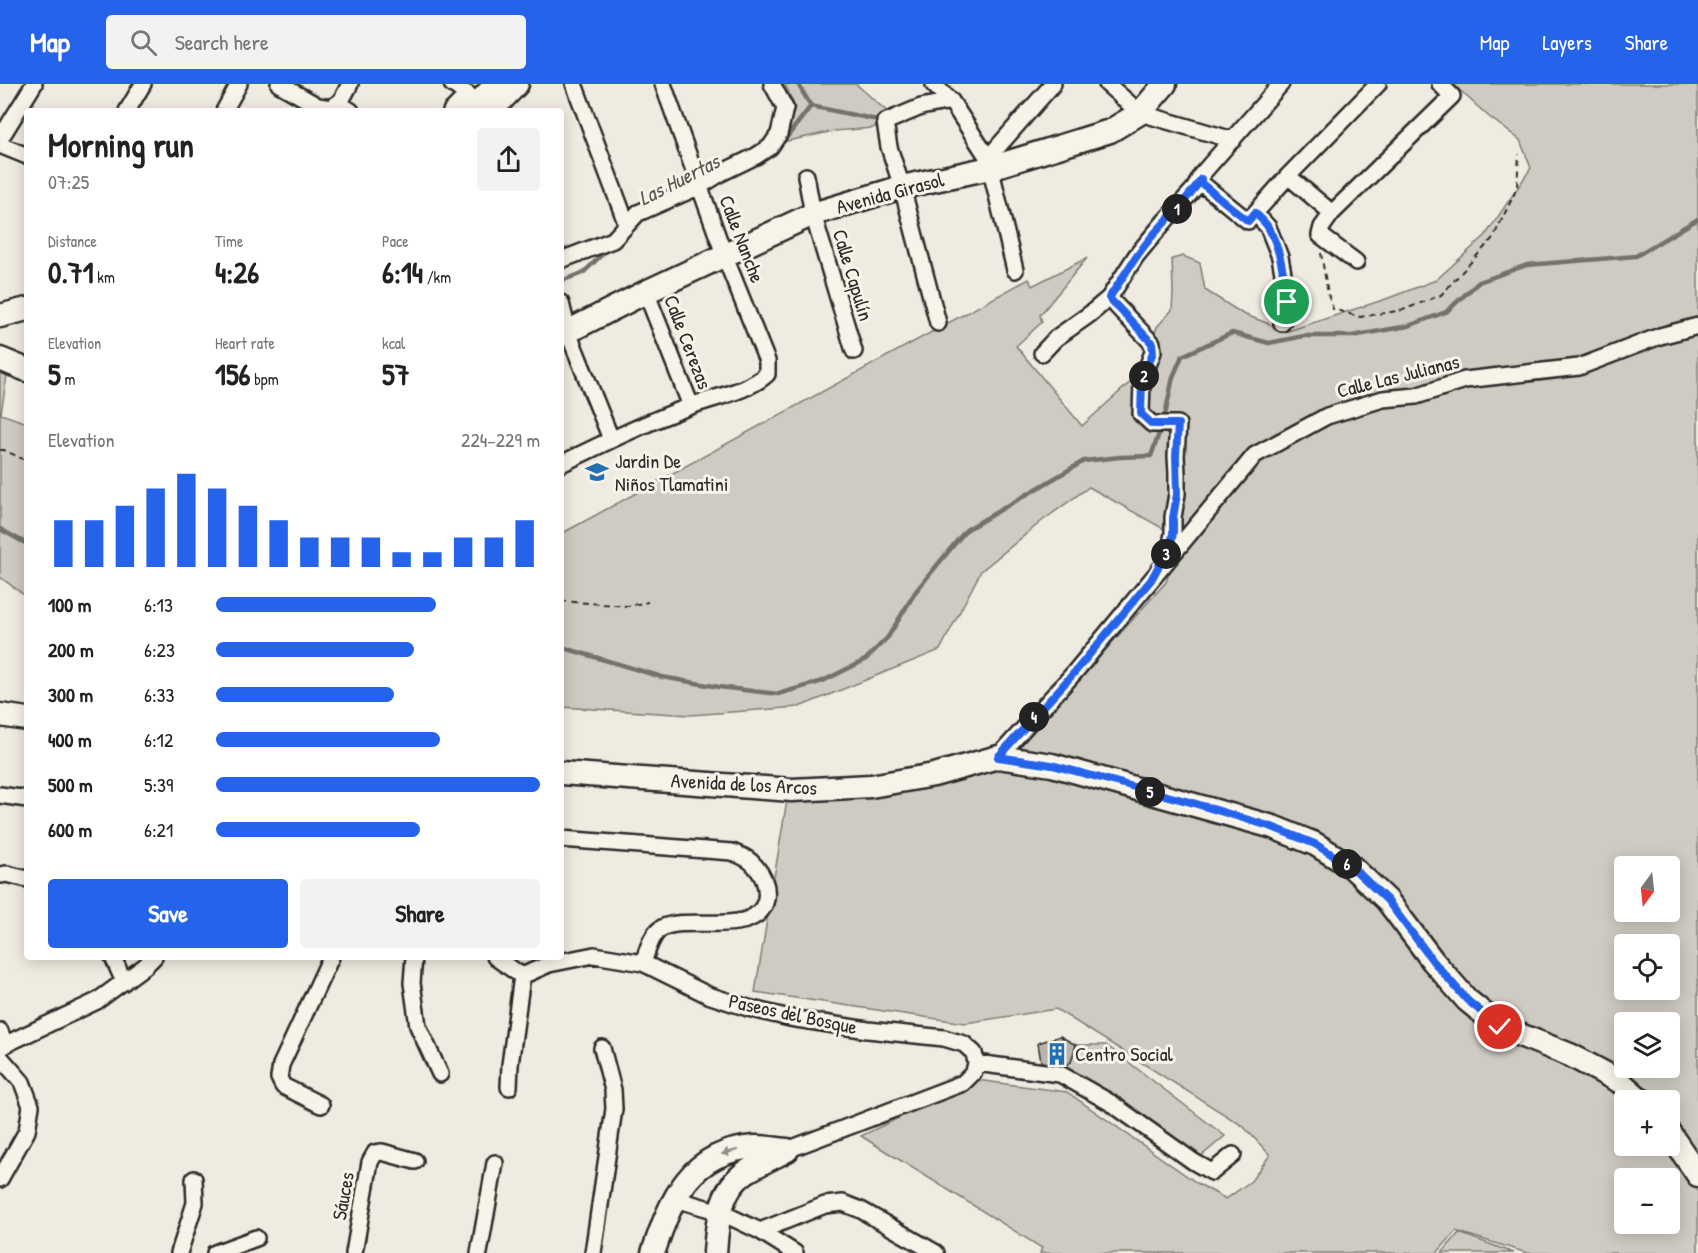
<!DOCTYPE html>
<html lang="en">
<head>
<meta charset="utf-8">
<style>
  :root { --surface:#fff; --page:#f2f2f2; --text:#222; --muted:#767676; --accent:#2563eb }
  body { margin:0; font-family:"Patrick Hand",sans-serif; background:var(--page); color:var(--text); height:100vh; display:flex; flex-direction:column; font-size:22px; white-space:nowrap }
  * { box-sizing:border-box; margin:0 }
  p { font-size:20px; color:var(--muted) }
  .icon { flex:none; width:33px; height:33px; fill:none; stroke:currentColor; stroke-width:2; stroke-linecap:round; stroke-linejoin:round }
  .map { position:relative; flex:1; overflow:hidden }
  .side { position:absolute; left:24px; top:24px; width:540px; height:852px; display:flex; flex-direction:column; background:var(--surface); border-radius:6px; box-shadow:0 3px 15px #0003 }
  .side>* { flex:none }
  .needle { width:39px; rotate:195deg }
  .buttons { position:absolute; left:1614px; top:772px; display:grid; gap:12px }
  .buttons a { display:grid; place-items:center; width:66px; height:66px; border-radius:6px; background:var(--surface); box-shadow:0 3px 15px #0003; font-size:30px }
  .pin { position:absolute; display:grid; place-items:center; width:51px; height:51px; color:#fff; margin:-26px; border:3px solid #fff; border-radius:50%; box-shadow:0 2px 6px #0007 }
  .km { position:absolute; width:30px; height:30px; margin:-15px; border-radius:50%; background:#222; color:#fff; font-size:16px; line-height:30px; text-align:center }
  .round { display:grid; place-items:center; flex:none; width:63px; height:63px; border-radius:6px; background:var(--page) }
  .overview { display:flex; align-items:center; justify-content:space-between; height:102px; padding:0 24px }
  h1 { font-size:33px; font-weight:700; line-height:45px }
  .stats { display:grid; grid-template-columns:repeat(3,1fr); gap:9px; height:102px; padding:6px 24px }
  .stats div { display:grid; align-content:center }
  .stats b { font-size:30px; font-weight:700 }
  .stats small { font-size:16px; font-weight:400 }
  .stats p { font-size:16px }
  .chart { height:168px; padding:12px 24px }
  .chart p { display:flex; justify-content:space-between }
  .chart svg { width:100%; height:108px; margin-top:6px; stroke:var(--accent); stroke-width:6 }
  .action { display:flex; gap:12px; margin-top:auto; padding:12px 24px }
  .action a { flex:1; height:69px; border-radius:6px; background:var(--accent); color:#fff; font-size:24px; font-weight:700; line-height:69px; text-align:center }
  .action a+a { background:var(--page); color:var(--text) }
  ul { padding:0 24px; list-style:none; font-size:20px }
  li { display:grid; grid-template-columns:96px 72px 1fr; align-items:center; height:45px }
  li i { height:15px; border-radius:8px; background:var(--accent) }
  header { display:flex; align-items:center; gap:36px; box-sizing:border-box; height:84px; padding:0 30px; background:var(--accent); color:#fff }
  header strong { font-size:28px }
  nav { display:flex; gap:33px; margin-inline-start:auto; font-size:21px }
  .search { width:420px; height:54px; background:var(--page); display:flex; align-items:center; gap:15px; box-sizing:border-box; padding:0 21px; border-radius:6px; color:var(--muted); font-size:22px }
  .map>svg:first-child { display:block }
  .green { fill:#cfcbc2; stroke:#7d7b76; stroke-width:1.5; fill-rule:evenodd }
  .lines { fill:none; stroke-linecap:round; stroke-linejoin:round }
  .stream { stroke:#74726e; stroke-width:4.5 }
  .building { fill:#b8b5ae; stroke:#2b2b2b; stroke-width:1.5 }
  .street-casing { stroke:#2b2b2b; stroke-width:20 }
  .secondary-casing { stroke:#2b2b2b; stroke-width:27 }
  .path { stroke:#2b2b2b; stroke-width:2; stroke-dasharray:6 4.5; stroke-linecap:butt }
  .street { stroke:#f7f3e8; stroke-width:15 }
  .secondary { stroke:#f7f3e8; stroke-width:22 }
  .oneway { fill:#918f8a }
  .route-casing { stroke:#fff; stroke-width:12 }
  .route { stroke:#2563eb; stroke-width:8 }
  .labels { text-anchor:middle; stroke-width:6; stroke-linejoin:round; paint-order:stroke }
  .street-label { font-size:20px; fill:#2b2b2b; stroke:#f7f3e8 }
  .poi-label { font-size:20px; fill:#2b2b2b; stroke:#f7f3e8; text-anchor:start }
  .water-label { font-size:21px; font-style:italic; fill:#555552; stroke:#f7f3e8 }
</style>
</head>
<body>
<header>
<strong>Map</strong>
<div class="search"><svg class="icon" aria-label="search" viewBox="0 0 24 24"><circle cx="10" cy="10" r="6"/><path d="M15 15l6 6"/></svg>Search here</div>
<nav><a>Map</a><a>Layers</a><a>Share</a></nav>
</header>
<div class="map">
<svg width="1698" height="1169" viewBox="0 0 1698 1169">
  <rect width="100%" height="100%" fill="#efebe0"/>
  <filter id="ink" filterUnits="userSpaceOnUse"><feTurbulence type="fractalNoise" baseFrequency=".0167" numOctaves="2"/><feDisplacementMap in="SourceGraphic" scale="12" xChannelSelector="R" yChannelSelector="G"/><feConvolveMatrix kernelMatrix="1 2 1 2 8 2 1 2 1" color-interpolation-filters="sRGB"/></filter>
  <g filter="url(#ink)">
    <path class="green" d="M785 0H856L892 32 873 44 834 47 783 58 795 23Z
      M1453 0H1698V1169H1527L1456 1147 1437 1169H1040L1042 1164 861 1052 977 996 1067 1008 1197 1099 1226 1115 1251 1097 1270 1071 1243 1042 1056 925 965 939 755 908 787 716 982 691 1054 624 1166 498 1180 454 1089 403 1042 437 981 487 940 566 799 623 691 631 561 623V450L1029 195 1032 202 1087 174 1040 231 1042 238 1016 262 1082 342 1137 292 1157 243 1172 226 1173 209 1172 175 1183 172 1200 179 1205 206 1243 230 1288 247 1386 215 1436 196 1485 152 1531 84 1520 56 1488 32ZM1624 783H1670V828H1624ZM1624 861H1670V906H1624ZM1624 939H1670V984H1624ZM1624 1017H1670V1062H1624ZM1624 1095H1670V1140H1624Z
      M0 288 7 291 1 330 27 339V513L0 493Z
      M1076 961H1106L1225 1052 1194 1078 1058 985 1071 978Z
      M1459 1149 1514 1169H1442Z"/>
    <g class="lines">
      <path class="stream" d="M798 0 811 22 882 37
        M778 61 783 58 811 22
        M561 197 583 189 610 163
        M1164 336 1173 293 1182 272 1232 249 1269 259 1304 252H1352L1408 242 1446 228 1479 198 1527 181 1636 172 1698 135
        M0 445 27 460
        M561 563 662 593 719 603 778 610 823 597 865 576 888 553 916 507 966 446 1084 377 1120 373 1151 372 1161 344"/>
    </g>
    <path class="building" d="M1060 952 1076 961 1071 978 1065 982 1041 978 1038 959Z"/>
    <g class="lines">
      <g class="street-casing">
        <path id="street" d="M279 0 318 22 331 24 341 17 350 0
          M452 0 486 23
          M574 0 627 141
          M935 0 934 1 951 17 988 74 1015 186
          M1107 0 1140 29 1233 56
          M338 19 351 27
          M127 27 143 0
          M224 27 239 0
          M451 27 468 10
          M0 55 34 0
          M0 61 27 72
          M988 74 1053 0
          M806 92 813 130 854 267
          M1288 92 1332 129
          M1201 95V99L1248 137 1288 92 1378 0
          M1255 129 1268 143 1280 173 1284 195 1287 218 1282 239
          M561 176 613 156 638 129 700 102 721 89 756 72 770 63 779 50 785 24 772 0
          M1356 178 1320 151 1322 143 1332 129 1452 12 1440 0
          M646 208 691 322
          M1109 214 1152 259 1153 268 1142 297 1141 330 1152 340H1178L1176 372 1177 389V410L1173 433V449L1171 461 1164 473
          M561 219 568 248 611 355
          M938 239 902 103 889 63 885 38 921 23 951 17
          M1042 269 1056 254 1090 230 1109 214 1136 172 1165 137 1195 104 1201 91 1281 0
          M561 380C604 359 647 338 691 322 715 313 749 307 767 290V277L725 173 663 0
          M998 673 1074 589 1255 371 1327 332 1383 315 1416 312 1465 296 1579 283 1660 252 1698 242
          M0 711 27 715
          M561 755 732 768C741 772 749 774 755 782 764 792 768 802 766 815 758 855 689 830 662 844 651 850 647 868 643 879
          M0 791 7 790 27 795
          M113 873 124 898
          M414 873 412 899 418 942 440 990
          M495 873 522 892
          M522 892 549 880 594 871 643 879 708 911 748 924 790 934 868 946 944 954 964 960 974 969 976 979 974 988 963 999 787 1066
          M0 947 4 961
          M0 966 4 961 97 917 145 882 154 873
          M0 973 22 998 31 1022 27 1047 0 1095
          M976 979 1060 990 1111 1019 1194 1078 1212 1088 1233 1071
          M509 1003 510 981 522 892
          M321 1021 283 1002 279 994 281 981 331 873
          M675 1115 720 1128 760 1147 795 1169
          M760 1147 825 1121 843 1119 861 1126 936 1169
          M179 1169 195 1119 194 1095
          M215 1169 256 1154
          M354 1169 370 1078 375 1069 382 1068 415 1077
          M479 1169 495 1079
          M593 1169 614 1025 613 1006 602 964"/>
      </g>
      <g class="secondary-casing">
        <path id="secondary" d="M471 27 496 0
          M491 27 517 0
          M0 232 27 225
          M561 251 646 208 813 130 902 103 990 84 1110 47 1140 29 1165 0
          M0 275 27 286
          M0 631 27 635
          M561 689 792 706 871 702 934 691 998 673 1052 681 1273 743 1315 760 1352 783 1387 816 1433 877 1467 916 1500 943 1570 971 1619 997 1642 1017
          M1670 1050 1698 1091
          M653 1169C671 1115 690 1067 755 1063 765 1063 777 1065 787 1066
          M715 1169C717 1140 719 1106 746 1088 759 1080 774 1073 787 1066"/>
      </g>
      <path class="path" d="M1321 169 1328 210 1333 225 1360 233 1403 226 1441 211 1493 154 1517 104 1519 70
        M0 366H4L27 377
        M561 517 628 522 648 518"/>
      <use href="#street" class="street"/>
      <use href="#secondary" class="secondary"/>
    </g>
    <defs><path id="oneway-solid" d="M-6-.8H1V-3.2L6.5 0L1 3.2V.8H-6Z" transform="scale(1.5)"/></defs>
    <use class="oneway" href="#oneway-solid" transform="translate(730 1068) rotate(165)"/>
  </g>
  <g class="lines" filter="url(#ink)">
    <g class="route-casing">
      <path id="route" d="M1287 218C1284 193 1281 165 1268 143 1265 138 1259 133 1255 129L1248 137 1201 99V95C1187 117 1166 136 1149 156 1134 174 1122 195 1109 214L1152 259 1153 268 1142 297 1141 330 1152 340H1178L1176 372 1177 410 1173 434V449L1171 460 1151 496 1074 589 998 673 1052 681 1190 718 1272 743 1315 760 1352 783 1387 816 1433 877 1467 916 1500 943"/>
    </g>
    <use href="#route" class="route"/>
  </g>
  <defs>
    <g id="school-bare" transform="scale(1.8)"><path d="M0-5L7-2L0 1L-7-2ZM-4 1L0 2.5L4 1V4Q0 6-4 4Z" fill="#1f6fb2" stroke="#f7f3e8" stroke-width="2.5" paint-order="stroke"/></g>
    <g id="building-bare" transform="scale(1.8)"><path d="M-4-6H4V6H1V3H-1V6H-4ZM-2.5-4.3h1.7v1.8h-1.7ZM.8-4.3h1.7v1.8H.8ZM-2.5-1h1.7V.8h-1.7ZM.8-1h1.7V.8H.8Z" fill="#1f6fb2" stroke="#f7f3e8" stroke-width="2.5" paint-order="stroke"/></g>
  </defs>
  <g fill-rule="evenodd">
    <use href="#school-bare" x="597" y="388"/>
    <use href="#building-bare" x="1057" y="970"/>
  </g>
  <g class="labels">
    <g class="street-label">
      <text transform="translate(890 109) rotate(-15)" y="7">Avenida Girasol</text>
      <text transform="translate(742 155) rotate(69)" y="7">Calle Nanche</text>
      <text transform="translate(853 191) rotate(73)" y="7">Calle Capulín</text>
      <text transform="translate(688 258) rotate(69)" y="7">Calle Cerezas</text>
      <text transform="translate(1398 292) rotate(-14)" y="7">Calle Las Julianas</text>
      <text transform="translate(744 700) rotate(3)" y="7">Avenida de los Arcos</text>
      <text transform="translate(793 930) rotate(12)" y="7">Paseos del Bosque</text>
      <text transform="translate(343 1112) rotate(-80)" y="7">Sáuces</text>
    </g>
    <g class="poi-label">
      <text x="615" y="384">Jardin De<tspan x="615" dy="23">Niños Tlamatini</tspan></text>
      <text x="1075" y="977">Centro Social</text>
    </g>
    <g class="water-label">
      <text transform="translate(679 96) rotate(-27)" y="7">Las Huertas</text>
    </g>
  </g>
</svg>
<div class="buttons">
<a><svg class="needle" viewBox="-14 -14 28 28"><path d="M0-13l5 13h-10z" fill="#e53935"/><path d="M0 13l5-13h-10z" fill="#767676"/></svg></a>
<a><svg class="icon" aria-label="locate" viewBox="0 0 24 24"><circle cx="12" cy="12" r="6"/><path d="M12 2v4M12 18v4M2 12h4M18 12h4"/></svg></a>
<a><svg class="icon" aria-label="layers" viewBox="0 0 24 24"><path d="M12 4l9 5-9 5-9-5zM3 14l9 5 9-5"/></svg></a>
<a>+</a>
<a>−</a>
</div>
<div class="pin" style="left:1287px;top:218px;background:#1e9e55"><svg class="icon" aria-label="arrive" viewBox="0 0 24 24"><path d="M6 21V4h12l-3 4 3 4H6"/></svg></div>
<div class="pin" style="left:1500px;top:943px;background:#d93025"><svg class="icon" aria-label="check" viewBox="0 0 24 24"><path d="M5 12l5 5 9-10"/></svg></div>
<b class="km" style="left:1177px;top:125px">1</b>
<b class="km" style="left:1144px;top:292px">2</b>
<b class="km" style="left:1166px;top:470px">3</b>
<b class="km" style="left:1034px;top:633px">4</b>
<b class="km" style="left:1150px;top:708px">5</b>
<b class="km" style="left:1347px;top:780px">6</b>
<section class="side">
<div class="overview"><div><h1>Morning run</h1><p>07:25</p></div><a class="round"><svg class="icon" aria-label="share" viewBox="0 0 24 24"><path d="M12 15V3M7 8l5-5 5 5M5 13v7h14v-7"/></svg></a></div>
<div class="stats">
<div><p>Distance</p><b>0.71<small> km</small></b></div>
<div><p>Time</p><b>4:26</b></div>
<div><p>Pace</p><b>6:14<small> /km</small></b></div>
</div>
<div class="stats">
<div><p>Elevation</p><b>5<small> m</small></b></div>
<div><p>Heart rate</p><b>156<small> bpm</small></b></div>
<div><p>kcal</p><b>57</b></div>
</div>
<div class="chart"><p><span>Elevation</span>224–229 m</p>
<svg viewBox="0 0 160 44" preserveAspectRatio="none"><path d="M5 44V25M15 44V25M25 44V19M35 44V12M45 44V6M55 44V12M65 44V19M75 44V25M85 44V32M95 44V32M105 44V32M115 44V38M125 44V38M135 44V32M145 44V32M155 44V25"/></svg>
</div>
<ul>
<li><b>100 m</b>6:13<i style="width:68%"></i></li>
<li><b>200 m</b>6:23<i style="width:61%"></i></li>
<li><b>300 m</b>6:33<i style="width:55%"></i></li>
<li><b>400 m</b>6:12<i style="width:69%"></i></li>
<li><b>500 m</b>5:39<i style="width:100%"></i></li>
<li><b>600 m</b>6:21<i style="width:63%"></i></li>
</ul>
<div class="action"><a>Save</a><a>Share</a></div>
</section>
</div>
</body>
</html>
